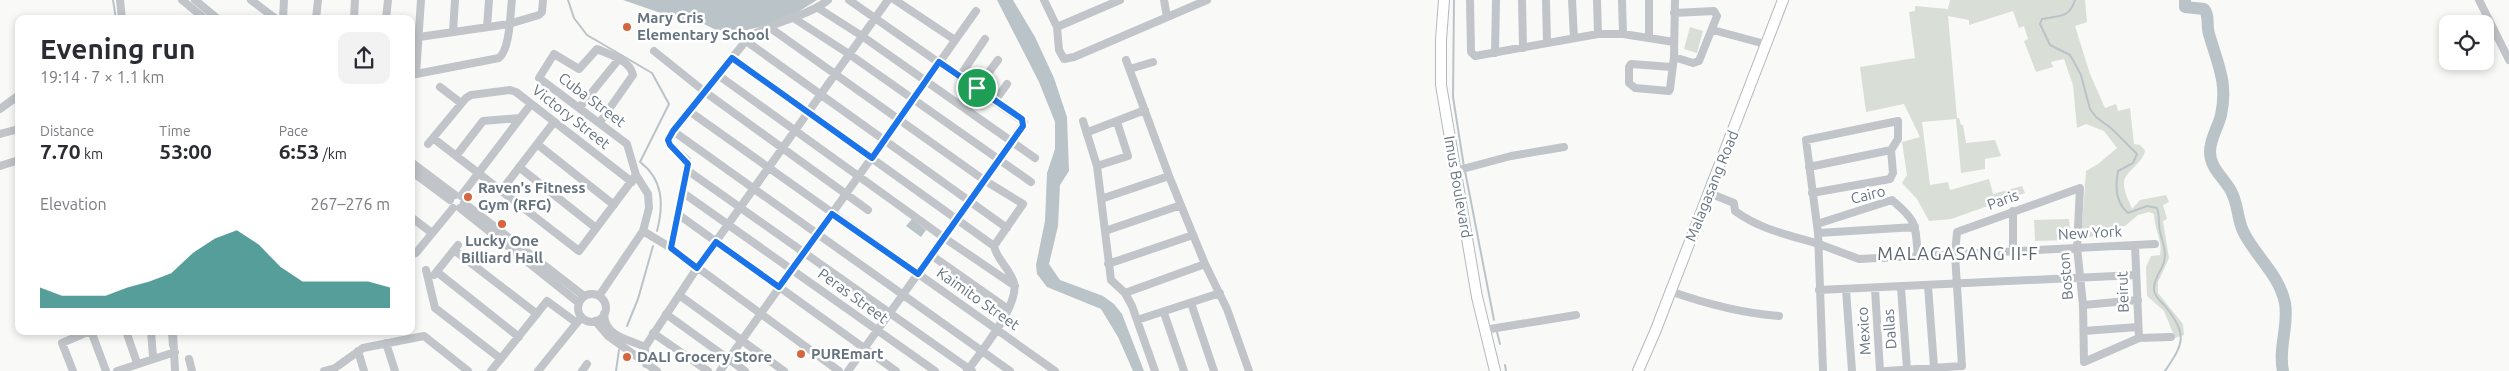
<!DOCTYPE html>
<html lang="en">
<head>
<meta charset="utf-8">
<style>
  :root { --surface:#fff; --page:#f2f2f3; --text:#2b2b33; --muted:#7c7c81; --accent:#0f766e }
  body { margin:0; font-family:Ubuntu,sans-serif; background:var(--page); color:var(--text); height:100vh; display:flex; flex-direction:column; font-size:19px; white-space:nowrap }
  * { box-sizing:border-box; margin:0 }
  p { font-size:16px; color:var(--muted) }
  .icon { flex:none; width:28px; height:28px; fill:none; stroke:currentColor; stroke-width:2; stroke-linecap:round; stroke-linejoin:round }
  .map { position:relative; flex:1; overflow:hidden }
  .sheet { position:absolute; left:15px; top:15px; width:400px; height:320px; display:flex; flex-direction:column; background:var(--surface); border-radius:10px; box-shadow:0 2px 8px #0003 }
  .sheet>* { flex:none }
  .controls { position:absolute; left:2439px; top:15px; display:grid; gap:10px }
  .controls a { display:grid; place-items:center; width:55px; height:55px; border-radius:10px; background:var(--surface); box-shadow:0 2px 8px #0003; font-size:25px }
  .pin { position:absolute; display:grid; place-items:center; width:42px; height:42px; color:#fff; margin:-21px; border:2px solid #fff; border-radius:50%; box-shadow:0 1px 5px #0007 }
  .round { display:grid; place-items:center; flex:none; width:52px; height:52px; border-radius:10px; background:var(--page) }
  .overview { display:flex; align-items:center; justify-content:space-between; height:85px; padding:0 25px }
  h1 { font-size:28px; font-weight:700; line-height:38px }
  .figures { display:grid; grid-template-columns:repeat(3,1fr); gap:8px; height:85px; padding:5px 25px }
  .figures div { display:grid; align-content:center }
  .figures b { font-size:21px; font-weight:700 }
  .figures small { font-size:14px; font-weight:400 }
  .figures p { font-size:14px }
  .chart { height:140px; padding:10px 25px }
  .chart p { display:flex; justify-content:space-between }
  .chart svg { width:100%; height:90px; margin-top:5px; fill:var(--accent); opacity:.7 }
  .map>svg:first-child { display:block }
  .green { fill:#d9ded7 }
  .water { fill:#bac4c8 }
  .lines { fill:none; stroke-linecap:round; stroke-linejoin:round }
  .stream { stroke:#bac4c8; stroke-width:2 }
  .river { stroke:#bac4c8; stroke-width:12 }
  .major-casing { stroke:#b5b9bd; stroke-width:12 }
  .minor { stroke:#c1c5c9; stroke-width:8 }
  .major { stroke:#fff; stroke-width:10 }
  .route-casing { stroke:#fff; stroke-width:10 }
  .route { stroke:#1a73e8; stroke-width:6 }
  .poi-dot { fill:#d5653d; stroke:#fff; stroke-width:2 }
  .labels { text-anchor:middle; stroke-width:5; stroke-linejoin:round; paint-order:stroke }
  .poi-label { font-size:15px; font-weight:bold; fill:#667480; stroke:#fff; text-anchor:start }
  .street-label { font-size:15px; fill:#667480; stroke:#fff }
  .quarter-label { font-size:18px; letter-spacing:1px; fill:#59636c; stroke:#fff }
</style>
</head>
<body>
<div class="map">
<svg width="2509" height="371" viewBox="0 0 2509 371">
  <rect width="100%" height="100%" fill="#f9f9f8"/>
  <path class="green" d="M1950 0H2085L2087 22 2075 26 2090 74 2105 108 2116 104 2118 111 2130 108 2134 144 2140 145 2145 150C2143 164 2126 170 2124 182 2123 190 2129 201 2132 209L2140 200 2166 195 2169 202 2163 205 2167 219 2163 221 2169 258 2158 282V293L2183 324 2184 335 2175 338 2164 311 2147 296 2146 267 2151 256 2160 255C2163 240 2154 229 2154 214L2149 212 2138 215 2125 226 2081 240 2086 171 2098 164 2117 148 2104 131 2086 124 2077 128 2073 85 2064 59 2051 62 2053 67 2036 72 2024 41 2028 39 2024 26 2019 28 2013 11 1969 25V20L1948 16 1957 118H1959L1961 125H1963L1966 143 1995 140 2001 156 1985 159V169L1961 173 1956 119 1922 122 1930 185 1948 182 1950 190 1989 179 1993 194 2022 186 2025 193 1951 219 1929 221 1917 199 1902 183 1907 175 1902 142 1920 137 1904 104 1866 112 1860 67 1915 58 1909 12 1915 11V6L1948 9Z
    M1690 27 1703 31 1697 53 1684 49Z
    M2069 219 2071 240 2035 241 2034 220Z"/>
  <path class="water" d="M623 0H817L798 12 763 26 743 31 716 30 704 24 678 19Z
    M997 0H1013L1035 37 1054 78 1067 117 1069 171 1060 185 1058 226 1049 264 1060 280 1103 296 1114 304 1122 314 1144 371H1133L1118 337 1101 309 1047 287 1037 274 1036 265 1045 221 1047 173 1055 149V122L1039 82Z
    M912 219 926 230 921 237 906 226Z"/>
  <g class="lines">
    <path class="stream" d="M113 0 116 19
      M568 0 574 18 587 35 652 73 669 104 640 162C663 179 664 204 657 231
      M1454 0 1453 97 1464 167
      M2075 0C2069 19 2059 15 2042 19L2040 24 2050 45 2070 55 2074 62 2081 75 2090 109 2096 117 2112 129 2137 154 2133 163 2118 171C2115 186 2116 203 2128 213L2147 206 2157 208C2160 216 2158 224 2160 231 2162 242 2167 250 2164 262 2161 272 2153 279 2154 290 2155 298 2161 301 2165 306 2188 335 2184 343 2165 371
      M1465 171 1494 320
      M627 326 638 299 653 246
      M169 331 170 346
      M1497 332 1500 344
      M1505 365 1506 371
      M616 371 619 350"/>
    <path class="river" d="M2185 0V7L2204 9C2210 16 2206 25 2209 34 2218 65 2228 83 2221 115 2218 128 2210 138 2210 152 2210 168 2224 178 2231 191 2238 203 2237 218 2243 231 2255 256 2279 274 2285 303 2289 326 2278 348 2283 371"/>
    <g class="major-casing">
      <path id="major" d="M1444 0 1441 40V85L1477 297 1495 371
        M1638 371 1655 332 1783 0"/>
    </g>
    <path class="minor" d="M120 0 122 19
      M182 0 205 19
      M195 0 218 19
      M251 0 276 19
      M895 0 955 40
      M1044 0 1057 27 1059 50 1064 59 1074 57 1207 0
      M1164 0 1167 17
      M1470 0 1471 52 1475 56 1598 34H1623L1674 42
      M1522 0 1523 48
      M1546 0 1547 43
      M1572 0 1574 38
      M1597 0 1598 34
      M1622 0 1623 34
      M1649 0V38
      M2479 0 2509 60
      M818 8 862 36 1035 158
      M792 17 849 54 1031 182
      M283 19 284 0
      M316 19 318 0
      M354 19 355 0
      M386 19 388 0
      M487 27 489 0
      M769 27 984 180 1023 204 994 246C997 260 1010 269 1014 283 1020 304 980 354 967 371
      M1057 27 1120 0
      M1713 30 1765 44
      M453 32 455 0
      M419 37 509 24 539 15 542 12 543 0
      M746 41 1007 228
      M654 51 705 92 868 210
      M1495 53 1496 0
      M1674 57 1693 63 1699 61 1717 16 1714 11 1674 13
      M732 58 994 246
      M1126 60 1169 176 1205 264 1227 309 1249 371
      M1672 67 1631 64 1629 67V83L1635 88 1669 91 1670 89 1674 57 1675 0
      M1130 69 1153 62
      M416 74 421 0
      M411 75 499 58C510 49 510 15 512 0
      M718 75 943 237 1015 286
      M960 76 985 39
      M440 87 461 103
      M977 88 998 60
      M995 101 1007 84
      M580 107 619 59
      M0 109 19 95
      M689 111 1055 371
      M1083 121 1097 166 1111 280 1125 293 1132 306 1155 371
      M673 131 1010 371
      M1088 132 1145 110
      M0 134 19 129
      M433 138 579 251 636 175
      M428 144 466 98 471 95 510 90 516 92 632 182
      M537 144 614 205
      M456 156 483 121 520 118
      M411 162 455 195
      M0 166 19 160
      M1097 166 1128 156 1117 122
      M519 167 596 228
      M1809 167 1891 150
      M687 170 972 371
      M411 171 450 200
      M1455 171 1511 156 1564 147
      M501 191 554 122
      M682 192 935 371
      M1709 193 1734 203 1735 211C1761 230 1789 235 1819 244 1832 249 1846 254 1859 259L2155 244
      M1812 193 1890 179 1893 173 1891 150 1898 139V121L1806 140 1818 233 1823 371
      M461 196 531 104
      M1101 199 1169 176
      M464 203 584 296
      M460 208 579 303
      M2013 211V251
      M679 215 896 371
      M411 217 432 233
      M1817 224 1892 200C1918 222 1915 224 1918 257
      M643 231 671 248 839 371
      M1105 231 1181 205
      M1818 233 1915 227
      M2135 245 2139 338
      M671 248 688 167 687 160 669 144 668 140 673 131 749 37C773 21 805 18 828 0
      M454 250 537 314
      M411 254 416 253 453 208
      M931 255 1008 309
      M1108 264 1193 235
      M426 270 435 308 501 359
      M437 272 519 337
      M434 275 458 245
      M1928 286 1934 367
      M1901 288 1907 369
      M1875 289 1880 371
      M1819 290 2136 275
      M1846 290 1852 371
      M1670 291C1706 304 1741 313 1779 316
      M1125 293 1205 264
      M578 308a14 14 0 1 1 28 0a14 14 0 1 1-28 0Z
      M679 295 784 371
      M599 296 643 231 649 208 648 194 636 175 627 144 539 78 554 54 579 69 597 49C610 55 630 60 633 75L600 122
      M1191 303 1214 371
      M2083 305 2138 300
      M1164 313 1184 371
      M604 314C605 337 628 339 645 347L646 364
      M666 314 745 371
      M1137 320 1220 293
      M595 321 608 336 657 371
      M1484 330 1576 315
      M91 331 106 371
      M126 331 137 363
      M151 331 153 357
      M173 331 175 371
      M2084 331 2138 327
      M653 333 708 371
      M386 343 395 371
      M645 347 697 268 888 0
      M358 351 364 371
      M189 359 192 371
      M73 371 62 343 90 331
      M117 371 175 352
      M324 371 335 368 363 348 424 336 468 371
      M491 371 547 301 577 323
      M538 371 580 319
      M582 371 587 364
      M720 371 976 11
      M848 371 999 161 1024 122 849 0
      M1886 371 1962 366 1955 254 1957 232 2080 188 2077 247 2083 305 2084 362 2139 338 2171 337"/>
    <use href="#major" class="major"/>
  </g>
  <g class="lines">
    <g class="route-casing">
      <path id="route" d="M732 58 872 158 939 62 1022 119 1023 126 918 274 832 214 779 287 716 242 697 268 671 248 688 164 670 145 668 140 673 131Z"/>
    </g>
    <use href="#route" class="route"/>
  </g>
  <g class="poi-dot">
    <circle cx="627" cy="27" r="5"/>
    <circle cx="468" cy="197" r="5"/>
    <circle cx="502" cy="224" r="5"/>
    <circle cx="801" cy="354" r="5"/>
    <circle cx="627" cy="357" r="5"/>
  </g>
  <g class="labels">
    <g class="poi-label">
      <text x="637" y="23">Mary Cris<tspan x="637" dy="17">Elementary School</tspan></text>
      <text x="478" y="193">Raven's Fitness<tspan x="478" dy="17">Gym (RFG)</tspan></text>
      <text x="502" y="246" text-anchor="middle">Lucky One<tspan x="502" dy="17">Billiard Hall</tspan></text>
      <text x="811" y="359">PUREmart</text>
      <text x="637" y="362">DALI Grocery Store</text>
    </g>
    <g class="street-label">
      <text transform="translate(592 100) rotate(37)" y="5">Cuba Street</text>
      <text transform="translate(571 117) rotate(38)" y="5">Victory Street</text>
      <text transform="translate(1712 186) rotate(-68)" y="5">Malagasang Road</text>
      <text transform="translate(1458 187) rotate(80)" y="5">Imus Boulevard</text>
      <text transform="translate(1868 195) rotate(-14)" y="5">Cairo</text>
      <text transform="translate(2003 200) rotate(-20)" y="5">Paris</text>
      <text transform="translate(2090 233) rotate(-3)" y="5">New York</text>
      <text transform="translate(2066 276) rotate(-95)" y="5">Boston</text>
      <text transform="translate(2123 292) rotate(-92)" y="5">Beirut</text>
      <text transform="translate(853 296) rotate(36)" y="5">Peras Street</text>
      <text transform="translate(978 299) rotate(35)" y="5">Kaimito Street</text>
      <text transform="translate(1890 329) rotate(-94)" y="5">Dallas</text>
      <text transform="translate(1864 331) rotate(-94)" y="5">Mexico</text>
    </g>
    <g class="quarter-label">
      <text x="1958" y="260">MALAGASANG II-F</text>
    </g>
  </g>
</svg>
<div class="controls">
<a><svg class="icon" aria-label="locate" viewBox="0 0 24 24"><circle cx="12" cy="12" r="6"/><path d="M12 2v4M12 18v4M2 12h4M18 12h4"/></svg></a>
</div>
<div class="pin" style="left:977px;top:88px;background:#1e9e55"><svg class="icon" aria-label="arrive" viewBox="0 0 24 24"><path d="M6 21V4h12l-3 4 3 4H6"/></svg></div>
<section class="sheet">
<div class="overview"><div><h1>Evening run</h1><p>19:14 · 7 × 1.1 km</p></div><a class="round"><svg class="icon" aria-label="share" viewBox="0 0 24 24"><path d="M12 15V3M7 8l5-5 5 5M5 13v7h14v-7"/></svg></a></div>
<div class="figures">
<div><p>Distance</p><b>7.70<small> km</small></b></div>
<div><p>Time</p><b>53:00</b></div>
<div><p>Pace</p><b>6:53<small> /km</small></b></div>
</div>
<div class="chart"><p><span>Elevation</span>267–276 m</p>
<svg viewBox="0 0 160 44" preserveAspectRatio="none"><path d="M0 44V34L10 38L20 38L30 38L40 34L50 31L60 27L70 17L80 10L90 6L100 13L110 24L120 31L130 31L140 31L150 31L160 34V44z"/></svg>
</div>
</section>
</div>
</body>
</html>
